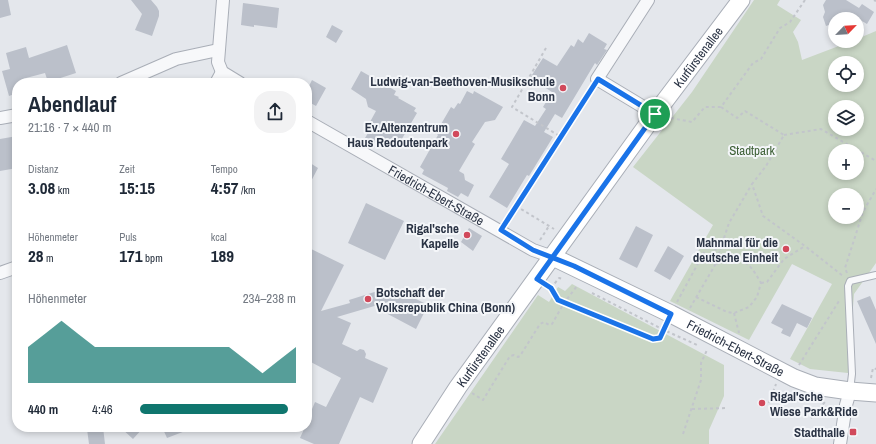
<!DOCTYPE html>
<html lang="de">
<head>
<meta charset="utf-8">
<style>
  :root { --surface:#fff; --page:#f2f2f3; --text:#1f2937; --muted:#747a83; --accent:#0f766e }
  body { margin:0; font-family:"Archivo Narrow",sans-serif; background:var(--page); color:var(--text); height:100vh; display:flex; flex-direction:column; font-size:15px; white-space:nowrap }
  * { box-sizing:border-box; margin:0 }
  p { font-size:13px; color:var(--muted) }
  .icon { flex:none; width:22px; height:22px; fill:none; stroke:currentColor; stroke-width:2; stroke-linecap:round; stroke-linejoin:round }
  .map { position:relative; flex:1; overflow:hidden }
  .drawer { position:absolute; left:12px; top:78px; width:300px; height:354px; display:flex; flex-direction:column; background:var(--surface); border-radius:16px; box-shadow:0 2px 6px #0003 }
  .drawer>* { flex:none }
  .needle { width:26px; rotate:65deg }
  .fabs { position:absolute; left:828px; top:12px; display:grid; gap:8px }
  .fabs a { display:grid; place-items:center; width:36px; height:36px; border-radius:50%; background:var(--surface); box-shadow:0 2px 6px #0003; font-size:20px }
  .pin { position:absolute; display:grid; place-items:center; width:34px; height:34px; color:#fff; margin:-17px; border:2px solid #fff; border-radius:50%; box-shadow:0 1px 4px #0007 }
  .round { display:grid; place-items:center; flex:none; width:42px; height:42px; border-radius:16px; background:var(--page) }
  .summary { display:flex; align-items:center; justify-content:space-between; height:68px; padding:0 16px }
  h1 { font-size:22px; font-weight:700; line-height:30px }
  .metrics { display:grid; grid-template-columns:repeat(3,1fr); gap:6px; height:68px; padding:4px 16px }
  .metrics div { display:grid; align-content:center }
  .metrics b { font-size:17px; font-weight:700 }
  .metrics small { font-size:11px; font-weight:400 }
  .metrics p { font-size:11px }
  .chart { height:112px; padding:8px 16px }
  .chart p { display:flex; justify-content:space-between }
  .chart svg { width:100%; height:72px; margin-top:4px; fill:var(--accent); opacity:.7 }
  ul { padding:0 16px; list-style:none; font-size:13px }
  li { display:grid; grid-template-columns:64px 48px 1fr; align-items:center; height:30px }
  li i { height:10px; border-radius:5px; background:var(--accent) }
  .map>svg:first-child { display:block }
  .green { fill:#c9d6c5; fill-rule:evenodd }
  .building { fill:#bbc0ca }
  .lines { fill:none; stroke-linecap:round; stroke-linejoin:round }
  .lane-casing { stroke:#a9aeb7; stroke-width:8 }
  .street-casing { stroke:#a9aeb7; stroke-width:14 }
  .secondary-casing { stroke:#a9aeb7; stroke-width:19 }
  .path { stroke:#c2c5cb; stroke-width:2; stroke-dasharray:3 3; stroke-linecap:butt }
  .lane { stroke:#f7f8fa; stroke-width:6 }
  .street { stroke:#f7f8fa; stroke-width:12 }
  .secondary { stroke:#fff; stroke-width:17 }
  .route-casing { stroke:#fff; stroke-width:8 }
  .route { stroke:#1a73e8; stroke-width:5 }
  .poi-dot { fill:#d1495b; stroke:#f4f6f9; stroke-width:1.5 }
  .labels { text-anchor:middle; stroke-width:4; stroke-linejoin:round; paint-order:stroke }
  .street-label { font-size:13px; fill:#2b3445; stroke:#f4f6f9 }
  .poi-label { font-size:13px; font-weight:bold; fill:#2b3445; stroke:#f4f6f9; text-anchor:end }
  .park-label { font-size:13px; fill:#3f6138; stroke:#f4f6f9 }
</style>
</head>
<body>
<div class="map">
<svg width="876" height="444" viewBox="0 0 876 444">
  <rect width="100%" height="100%" fill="#e4e7ec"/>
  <path class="green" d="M754 0H780L777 5 801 20 793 32 798 42 802 60 852 41H857V39L876 31V263L854 294 848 373 810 369 790 359 832 284 792 264 749 340 670 301 713 225 633 167 692 92ZM835 63H857V85H835ZM835 107H857V129H835ZM835 151H857V173H835ZM835 195H857V217H835Z
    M572 284 724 365V396L709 430V444H435L538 295 549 302 558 287 565 291Z"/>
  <path class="building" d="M0 0H8L11 15 0 18Z
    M131 0H151L157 7 159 11V16L152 36 135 30 142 14Z
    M826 0H846L859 8 862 4 874 12 867 24 850 14 847 19H835L832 24 826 26 823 17 825 12 823 5Z
    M243 3 279 8 277 28 254 25V27L241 25Z
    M332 25 343 31 336 43 326 37Z
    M589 33 607 44 604 49 607 50 597 65 595 63 562 118 555 114 544 132 553 137 529 176 527 175 507 208 489 197 509 164 501 159 524 120 535 126 546 109 543 107 552 92 530 78 543 58 557 66 571 45 574 47 578 39 583 43Z
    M67 45 76 73 48 82 45 73 26 78 28 83H17V93L9 96 2 71 10 69 6 53 26 47 29 58Z
    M361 71 396 91 394 95 399 97 398 98 416 108 414 111 417 113 396 149 388 144 381 146 365 138 368 133 365 131 376 111 368 107 366 99 351 89Z
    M312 80 326 88 316 106 307 101V90Z
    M467 91 473 94 474 91 503 107 495 120 485 122 472 142 475 144 459 171 464 174 465 180 474 185 468 197 461 193 458 197 447 191 448 188 422 174 424 170 420 167 438 135 436 133 437 131 451 107 454 109 458 103 460 104Z
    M17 136V168L0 171V139Z
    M307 161 318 168 307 189Z
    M366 203 404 221 385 260 348 243Z
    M636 226 653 235 637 268 619 259Z
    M469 228 482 236 473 251 461 242Z
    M668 246 684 256 670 280 654 271Z
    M307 247 344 265 321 311 350 303 349 300 384 289H396L428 305 416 329 384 312 388 302 337 317 351 323 342 344 357 351 360 349 364 350 366 354 365 358 388 368 373 403 360 397 339 444H314L300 438 305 427H307V421L315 402 326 407 341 378 307 360Z
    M870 296 876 310V344L857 301Z
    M782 304 812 318 807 328 797 323 790 337 781 333 783 329 771 323Z
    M103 427 105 444H89L87 429Z
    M120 427H144L133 439Z
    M162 427H193V428L167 438Z"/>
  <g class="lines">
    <g class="lane-casing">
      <path id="lane" d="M850 390 852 374 848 286 850 281 876 275"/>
    </g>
    <g class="street-casing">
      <g id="street">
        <path d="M223 0 218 62 222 72 240 83"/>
        <path d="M648 0 597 79 655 114"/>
        <path d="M121 83 176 59 218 50"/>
        <path d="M216 83 222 72"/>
        <path d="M0 118 17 115"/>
        <path id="s1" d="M307 121 533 250 553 257"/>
        <path d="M0 273 17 267"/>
        <path d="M840 444 846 405 850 391"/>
      </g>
    </g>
    <g class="secondary-casing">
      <g id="secondary">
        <path id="s2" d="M553 257 671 314 794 378 815 386 850 391 876 393"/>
        <path id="s3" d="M421 444 458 387 655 114 741 0"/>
      </g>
    </g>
    <path class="path" d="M805 0 790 22 780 28 761 59 753 63 721 107 737 118 745 111 784 135 766 166 752 184 763 216 805 246 843 276
      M874 0 876 1
      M546 48 512 107 561 137
      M671 118 692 122 705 107H721
      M784 135 821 129 876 161
      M516 206 554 229
      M507 221 591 90
      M540 240 549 226
      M847 273 845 268 863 212 876 189
      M761 283 767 282 784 259 805 246
      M548 286 551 288 558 300 653 339 660 338 664 329
      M551 288 559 278 563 279
      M592 293 664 330 697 345
      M696 297 727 312 734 313 749 307 757 297 761 283C747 258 742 257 715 264
      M677 302 708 245 720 252
      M690 308 715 265 729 223 752 184
      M734 313 739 333
      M799 365 839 301
      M871 378 873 368 876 369
      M472 393 483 400 510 356 514 355 518 357 520 356 540 324 544 322 549 325 552 324 564 303 577 286
      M769 403 776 384
      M692 409 727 408
      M811 418 825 402
      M683 434 701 380V363L707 350"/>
    <use href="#lane" class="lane"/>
    <use href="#street" class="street"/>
    <use href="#secondary" class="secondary"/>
  </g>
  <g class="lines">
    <g class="route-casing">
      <path id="route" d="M655 114C616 169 576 224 537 279L551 288 558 300 653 339 660 338 671 314 574 266 533 250 501 230 598 79 655 114"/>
    </g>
    <use href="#route" class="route"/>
  </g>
  <g class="poi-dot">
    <circle cx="563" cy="88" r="4"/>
    <circle cx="456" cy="134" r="4"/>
    <circle cx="467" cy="235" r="4"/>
    <circle cx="786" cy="249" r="4"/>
    <circle cx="368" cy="299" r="4"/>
    <circle cx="762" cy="403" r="4"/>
    <rect x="849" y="428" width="8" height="8" rx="2"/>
  </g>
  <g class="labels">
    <g class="street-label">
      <text dy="5" stroke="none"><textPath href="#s3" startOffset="476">Kurfürstenallee</textPath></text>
      <text dy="5" stroke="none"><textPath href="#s1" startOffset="149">Friedrich-Ebert-Straße</textPath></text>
      <text dy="5" stroke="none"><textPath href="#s2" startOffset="204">Friedrich-Ebert-Straße</textPath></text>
      <text dy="5" stroke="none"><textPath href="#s3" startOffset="106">Kurfürstenallee</textPath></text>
    </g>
    <g class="poi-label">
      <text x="555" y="86">Ludwig-van-Beethoven-Musikschule<tspan x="555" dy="15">Bonn</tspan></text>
      <text x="448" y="132">Ev.Altenzentrum<tspan x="448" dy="15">Haus Redoutenpark</tspan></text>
      <text x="459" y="233">Rigal'sche<tspan x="459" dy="15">Kapelle</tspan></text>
      <text x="778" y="247">Mahnmal für die<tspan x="778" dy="15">deutsche Einheit</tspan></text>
      <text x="376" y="297" text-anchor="start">Botschaft der<tspan x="376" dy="15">Volksrepublik China (Bonn)</tspan></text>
      <text x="770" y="401" text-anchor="start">Rigal'sche<tspan x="770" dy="15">Wiese Park&amp;Ride</tspan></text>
      <text x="845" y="437">Stadthalle</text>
    </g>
    <g class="park-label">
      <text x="752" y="155">Stadtpark</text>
    </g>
  </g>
</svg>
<div class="fabs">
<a><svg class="needle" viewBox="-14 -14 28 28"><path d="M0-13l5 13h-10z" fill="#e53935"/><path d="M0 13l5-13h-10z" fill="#747a83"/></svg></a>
<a><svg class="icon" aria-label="locate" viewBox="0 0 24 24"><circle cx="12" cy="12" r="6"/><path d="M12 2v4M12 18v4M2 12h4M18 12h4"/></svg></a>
<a><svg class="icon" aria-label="layers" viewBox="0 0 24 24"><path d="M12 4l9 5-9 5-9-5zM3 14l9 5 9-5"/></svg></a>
<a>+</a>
<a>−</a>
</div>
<div class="pin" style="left:655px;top:114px;background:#1e9e55"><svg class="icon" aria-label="arrive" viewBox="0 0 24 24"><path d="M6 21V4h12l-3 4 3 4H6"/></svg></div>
<section class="drawer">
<div class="summary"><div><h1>Abendlauf</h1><p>21:16 · 7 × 440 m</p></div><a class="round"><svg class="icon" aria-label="share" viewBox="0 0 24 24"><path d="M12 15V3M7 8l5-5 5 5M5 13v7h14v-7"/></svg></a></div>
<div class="metrics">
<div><p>Distanz</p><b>3.08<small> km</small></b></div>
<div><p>Zeit</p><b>15:15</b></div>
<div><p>Tempo</p><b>4:57<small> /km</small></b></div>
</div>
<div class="metrics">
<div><p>Höhenmeter</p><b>28<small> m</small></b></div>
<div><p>Puls</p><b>171<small> bpm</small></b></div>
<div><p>kcal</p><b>189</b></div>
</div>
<div class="chart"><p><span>Höhenmeter</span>234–238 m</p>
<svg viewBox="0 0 160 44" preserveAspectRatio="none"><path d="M0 44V22L10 14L20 6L30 14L40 22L50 22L60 22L70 22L80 22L90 22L100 22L110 22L120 22L130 30L140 38L150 30L160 22V44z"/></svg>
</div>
<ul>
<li><b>440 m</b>4:46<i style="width:95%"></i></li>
</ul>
</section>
</div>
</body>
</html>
